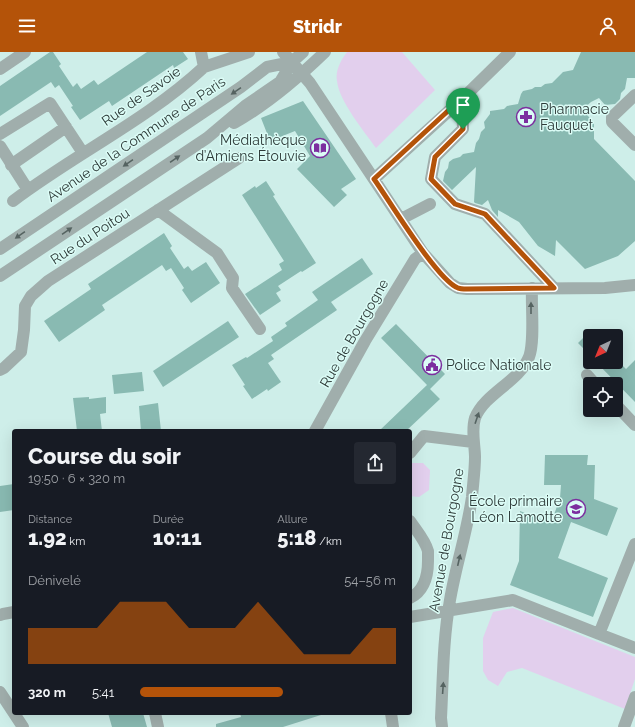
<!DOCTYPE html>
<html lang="fr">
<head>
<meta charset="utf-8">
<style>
  :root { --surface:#171b24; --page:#242831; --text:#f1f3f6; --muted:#9ea1a6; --accent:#b45309 }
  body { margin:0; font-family:Raleway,sans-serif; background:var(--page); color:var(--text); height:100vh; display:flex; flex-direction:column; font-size:15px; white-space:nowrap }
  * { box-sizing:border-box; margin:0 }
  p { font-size:13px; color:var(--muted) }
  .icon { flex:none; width:22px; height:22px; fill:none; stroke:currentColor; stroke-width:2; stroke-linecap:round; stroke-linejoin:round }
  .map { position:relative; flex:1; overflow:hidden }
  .side { position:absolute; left:12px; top:377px; width:400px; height:286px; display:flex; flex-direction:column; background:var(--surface); border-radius:4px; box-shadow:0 4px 16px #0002 }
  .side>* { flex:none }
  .needle { width:26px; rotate:223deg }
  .buttons { position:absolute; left:583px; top:277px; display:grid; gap:8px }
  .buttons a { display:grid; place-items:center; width:40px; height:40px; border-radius:4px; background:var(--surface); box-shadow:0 4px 16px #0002; font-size:20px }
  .pin { position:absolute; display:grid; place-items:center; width:34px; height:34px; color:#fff; margin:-41px -17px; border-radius:50% 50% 50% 0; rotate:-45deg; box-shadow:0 0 4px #0007 }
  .pin .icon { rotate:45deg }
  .round { display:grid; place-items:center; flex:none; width:42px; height:42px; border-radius:4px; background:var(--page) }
  .head { display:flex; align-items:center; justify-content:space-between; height:68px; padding:0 16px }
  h1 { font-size:22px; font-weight:800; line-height:30px }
  .figures { display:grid; grid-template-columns:repeat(3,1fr); gap:6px; height:68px; padding:4px 16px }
  .figures div { display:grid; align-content:center }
  .figures b { font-size:20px; font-weight:800 }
  .figures small { font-size:11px; font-weight:400 }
  .figures p { font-size:11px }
  .chart { height:112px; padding:8px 16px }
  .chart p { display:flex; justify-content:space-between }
  .chart svg { width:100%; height:72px; margin-top:4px; fill:var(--accent); opacity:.7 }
  ul { padding:0 16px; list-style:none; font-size:13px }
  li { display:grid; grid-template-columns:64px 48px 1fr; align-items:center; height:30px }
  li i { height:10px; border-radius:5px; background:var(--accent) }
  header { display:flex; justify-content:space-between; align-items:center; height:52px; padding:0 16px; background:var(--accent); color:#fff; font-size:18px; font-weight:800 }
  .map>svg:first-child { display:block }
  .green { fill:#e2cfed }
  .building { fill:#89bab2 }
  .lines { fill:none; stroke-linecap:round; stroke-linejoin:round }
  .minor { stroke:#a0aeac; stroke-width:12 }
  .oneway { fill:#556361 }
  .route-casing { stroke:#fff; stroke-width:8 }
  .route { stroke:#b45309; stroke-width:5 }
  .labels { text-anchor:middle; stroke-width:3; stroke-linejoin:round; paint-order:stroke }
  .street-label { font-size:14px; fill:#2d3a38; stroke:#dbfcf6 }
  .poi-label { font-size:14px; fill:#2d3a38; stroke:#dbfcf6; text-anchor:start }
</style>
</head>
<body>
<header><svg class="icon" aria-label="menu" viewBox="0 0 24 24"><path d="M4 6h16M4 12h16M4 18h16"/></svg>Stridr<svg class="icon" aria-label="person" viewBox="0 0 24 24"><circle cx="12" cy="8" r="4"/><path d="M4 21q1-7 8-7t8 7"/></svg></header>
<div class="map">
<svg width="635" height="675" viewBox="0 0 635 675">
  <rect width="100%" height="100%" fill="#ceeee9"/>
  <path class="green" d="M347 0H402L435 38 376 96C364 79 339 49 337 29 335 19 341 8 347 0Z
    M410 411H423L430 418 429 438 419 445 410 444Z
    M513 556 635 605V627L625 657 522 616 507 620 498 634 488 628 483 619V586L493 560Z"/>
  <path class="building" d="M50 0H53L61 12 59 14 73 35 77 31 81 37 94 28 98 33 147 0H183L188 7 174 16 173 13 112 54 109 49 80 68 71 55 73 54 59 33 55 36 51 30 0 64V34Z
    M581 0H635V26H627L625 37 621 41 620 47 615 52 605 53 599 46 591 50 582 58 594 70V87L635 129V189L618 204 585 217 556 188 555 204 538 194 519 170 498 158V165L492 158 488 148 482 153 475 151 474 150 476 115 452 138 443 129 445 120 448 116 449 110 453 107 460 105 463 102 474 100 476 91 479 87 481 80 485 76 484 70 490 62V59L504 57 507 54 518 52 521 42 523 39 532 37 535 35H541L545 32 552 31 563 20 573 18Z
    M303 49 356 127 341 137 347 143 334 155 297 117 310 104 295 79 270 89 261 66Z
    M266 129 275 143 273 144 316 211 302 220 301 219 278 234 281 238 276 241 281 249 260 263 245 242 282 218 279 212 284 209 242 143 255 134 256 136Z
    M164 181 172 194 170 196 184 217 188 214 192 219 206 210 220 231 191 251 182 238 184 236 171 216 166 219 162 213 102 253 105 258 59 290 44 269 91 237 88 232Z
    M362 206 373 222 331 250 337 258 271 303 274 307 268 311 281 330 268 339 267 337 252 347 243 334 245 333 232 313 246 305 247 306 273 289 271 285 287 274 285 271 318 248 312 240Z
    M228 269 239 285 163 335 153 319Z
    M396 272 445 322 430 337 440 347 406 379H379L427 333 381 286Z
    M590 279V303L578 291Z
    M635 308V350L596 310H619L626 317Z
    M142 320 144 339 114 342 112 323Z
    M89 345V347L106 345V361L100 362 102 379H77L73 346Z
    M158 351 161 379H141L139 354Z
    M545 403H588L587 413H595L594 447 618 456 607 484 571 470 558 506 608 526 593 565 510 533 519 509 520 459 551 471 560 446 561 433H544Z
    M14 432V458L0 460V434Z
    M108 661H143L147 675H112Z
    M240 661H320L321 663 283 675H216V672L241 665Z"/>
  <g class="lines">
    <path class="minor" d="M283 0 310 31 423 201 450 231 458 236 467 237 605 236 635 233
      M204 15 249 0
      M0 17 25 0
      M635 43 612 65V70L635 93
      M462 47 463 77 435 105 431 127 455 152 485 162 554 236
      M234 71C268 52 297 27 325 0
      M0 82 50 51 83 101
      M0 94 28 138
      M11 113 66 75
      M374 127 462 47 510 0
      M13 149C75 102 147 68 204 15L201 0
      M158 158 217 201 233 226 232 236 260 277
      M401 167 430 152
      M0 197 241 35 267 15 292 10
      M0 224 207 86 245 54 280 30 292 10 303 0
      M0 318 4 316 21 300 24 278 25 254 31 244 48 229 239 106
      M587 323 595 332
      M616 353 635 373
      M315 379 365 289 415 207 423 201
      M410 401 424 384 473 390
      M410 469C416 478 425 488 428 499 428 502 428 506 428 509 428 524 424 539 410 546
      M635 492 599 582 635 596
      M0 563 3 562 14 560
      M410 565 513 548 599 582
      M0 640 23 675
      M155 661 158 675
      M391 661 393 675
      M442 675 441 666C443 627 443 587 450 548 456 513 467 480 472 445 473 432 475 418 475 405 475 393 471 379 475 366 485 341 519 330 529 305 535 290 531 254 532 236
      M624 675 635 645"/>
  </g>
  <defs><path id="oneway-solid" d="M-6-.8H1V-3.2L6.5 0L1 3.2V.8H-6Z"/></defs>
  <g class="oneway">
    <use href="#oneway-solid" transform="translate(236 39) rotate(146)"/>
    <use href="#oneway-solid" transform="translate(175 107) rotate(-34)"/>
    <use href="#oneway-solid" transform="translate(128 111) rotate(146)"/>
    <use href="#oneway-solid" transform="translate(67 179) rotate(-34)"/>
    <use href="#oneway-solid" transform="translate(20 183) rotate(145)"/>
    <use href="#oneway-solid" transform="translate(531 256) rotate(-90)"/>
    <use href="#oneway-solid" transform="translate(477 366) rotate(-71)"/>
    <use href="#oneway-solid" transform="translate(459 508) rotate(-77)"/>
    <use href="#oneway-solid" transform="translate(443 636) rotate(-86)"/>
  </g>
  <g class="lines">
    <g class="route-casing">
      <path id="route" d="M462 46 463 77 435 105 431 127 455 152 485 162 554 236 467 237C464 237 460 237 458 236 437 228 389 148 374 127Z"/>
    </g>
    <use href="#route" class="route"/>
  </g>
  <defs>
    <g id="pharmacy-ring" transform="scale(1)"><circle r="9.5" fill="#dbfcf6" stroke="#7c2e9f" stroke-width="1.5"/><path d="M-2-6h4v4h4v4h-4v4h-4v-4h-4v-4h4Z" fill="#7c2e9f"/></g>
    <g id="library-ring" transform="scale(1)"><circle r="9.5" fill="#dbfcf6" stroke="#7c2e9f" stroke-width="1.5"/><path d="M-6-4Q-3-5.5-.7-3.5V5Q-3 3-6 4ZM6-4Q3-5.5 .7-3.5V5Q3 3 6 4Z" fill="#7c2e9f"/></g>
    <g id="civic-ring" transform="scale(1)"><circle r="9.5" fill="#dbfcf6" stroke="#7c2e9f" stroke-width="1.5"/><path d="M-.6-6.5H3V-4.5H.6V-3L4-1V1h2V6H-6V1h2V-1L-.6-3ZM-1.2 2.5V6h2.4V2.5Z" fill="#7c2e9f"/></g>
    <g id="school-ring" transform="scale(1)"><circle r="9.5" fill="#dbfcf6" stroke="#7c2e9f" stroke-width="1.5"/><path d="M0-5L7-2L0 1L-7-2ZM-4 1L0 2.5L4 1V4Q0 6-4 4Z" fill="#7c2e9f"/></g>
  </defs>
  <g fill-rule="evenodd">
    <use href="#pharmacy-ring" x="526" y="65"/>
    <use href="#library-ring" x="320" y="96"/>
    <use href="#civic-ring" x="432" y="313"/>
    <use href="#school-ring" x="576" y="457"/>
  </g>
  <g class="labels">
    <g class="street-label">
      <text transform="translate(141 44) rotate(-35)" y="5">Rue de Savoie</text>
      <text transform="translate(136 87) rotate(-34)" y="5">Avenue de la Commune de Paris</text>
      <text transform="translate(90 184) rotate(-33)" y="5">Rue du Poitou</text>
      <text transform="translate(354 281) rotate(-60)" y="5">Rue de Bourgogne</text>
      <text transform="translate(446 488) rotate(-80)" y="5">Avenue de Bourgogne</text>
    </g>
    <g class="poi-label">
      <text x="540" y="62">Pharmacie<tspan x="540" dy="16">Fauquet</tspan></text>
      <text x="306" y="93" text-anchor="end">Médiathèque<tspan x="306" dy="16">d’Amiens Étouvie</tspan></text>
      <text x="446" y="318">Police Nationale</text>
      <text x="562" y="454" text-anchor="end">École primaire<tspan x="562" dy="16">Léon Lamotte</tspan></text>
    </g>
  </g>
</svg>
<div class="buttons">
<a><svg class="needle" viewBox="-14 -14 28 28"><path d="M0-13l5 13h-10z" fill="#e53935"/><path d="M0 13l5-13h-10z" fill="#9ea1a6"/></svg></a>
<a><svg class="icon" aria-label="locate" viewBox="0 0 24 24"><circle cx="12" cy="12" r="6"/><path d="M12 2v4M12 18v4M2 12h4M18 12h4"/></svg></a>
</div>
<div class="pin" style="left:463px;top:77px;background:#1e9e55"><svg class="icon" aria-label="arrive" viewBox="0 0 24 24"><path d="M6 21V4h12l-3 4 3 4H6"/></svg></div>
<section class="side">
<div class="head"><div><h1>Course du soir</h1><p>19:50 · 6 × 320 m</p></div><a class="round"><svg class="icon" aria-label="share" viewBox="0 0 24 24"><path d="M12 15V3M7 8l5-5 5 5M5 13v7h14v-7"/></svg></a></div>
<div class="figures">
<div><p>Distance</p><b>1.92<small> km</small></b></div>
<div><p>Durée</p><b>10:11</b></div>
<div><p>Allure</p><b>5:18<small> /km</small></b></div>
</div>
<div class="chart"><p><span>Dénivelé</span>54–56 m</p>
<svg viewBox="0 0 160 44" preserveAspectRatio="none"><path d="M0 44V22L10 22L20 22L30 22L40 6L50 6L60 6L70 22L80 22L90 22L100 6L110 22L120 38L130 38L140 38L150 22L160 22V44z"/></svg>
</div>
<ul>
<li><b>320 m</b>5:41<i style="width:56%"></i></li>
</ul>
</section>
</div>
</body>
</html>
